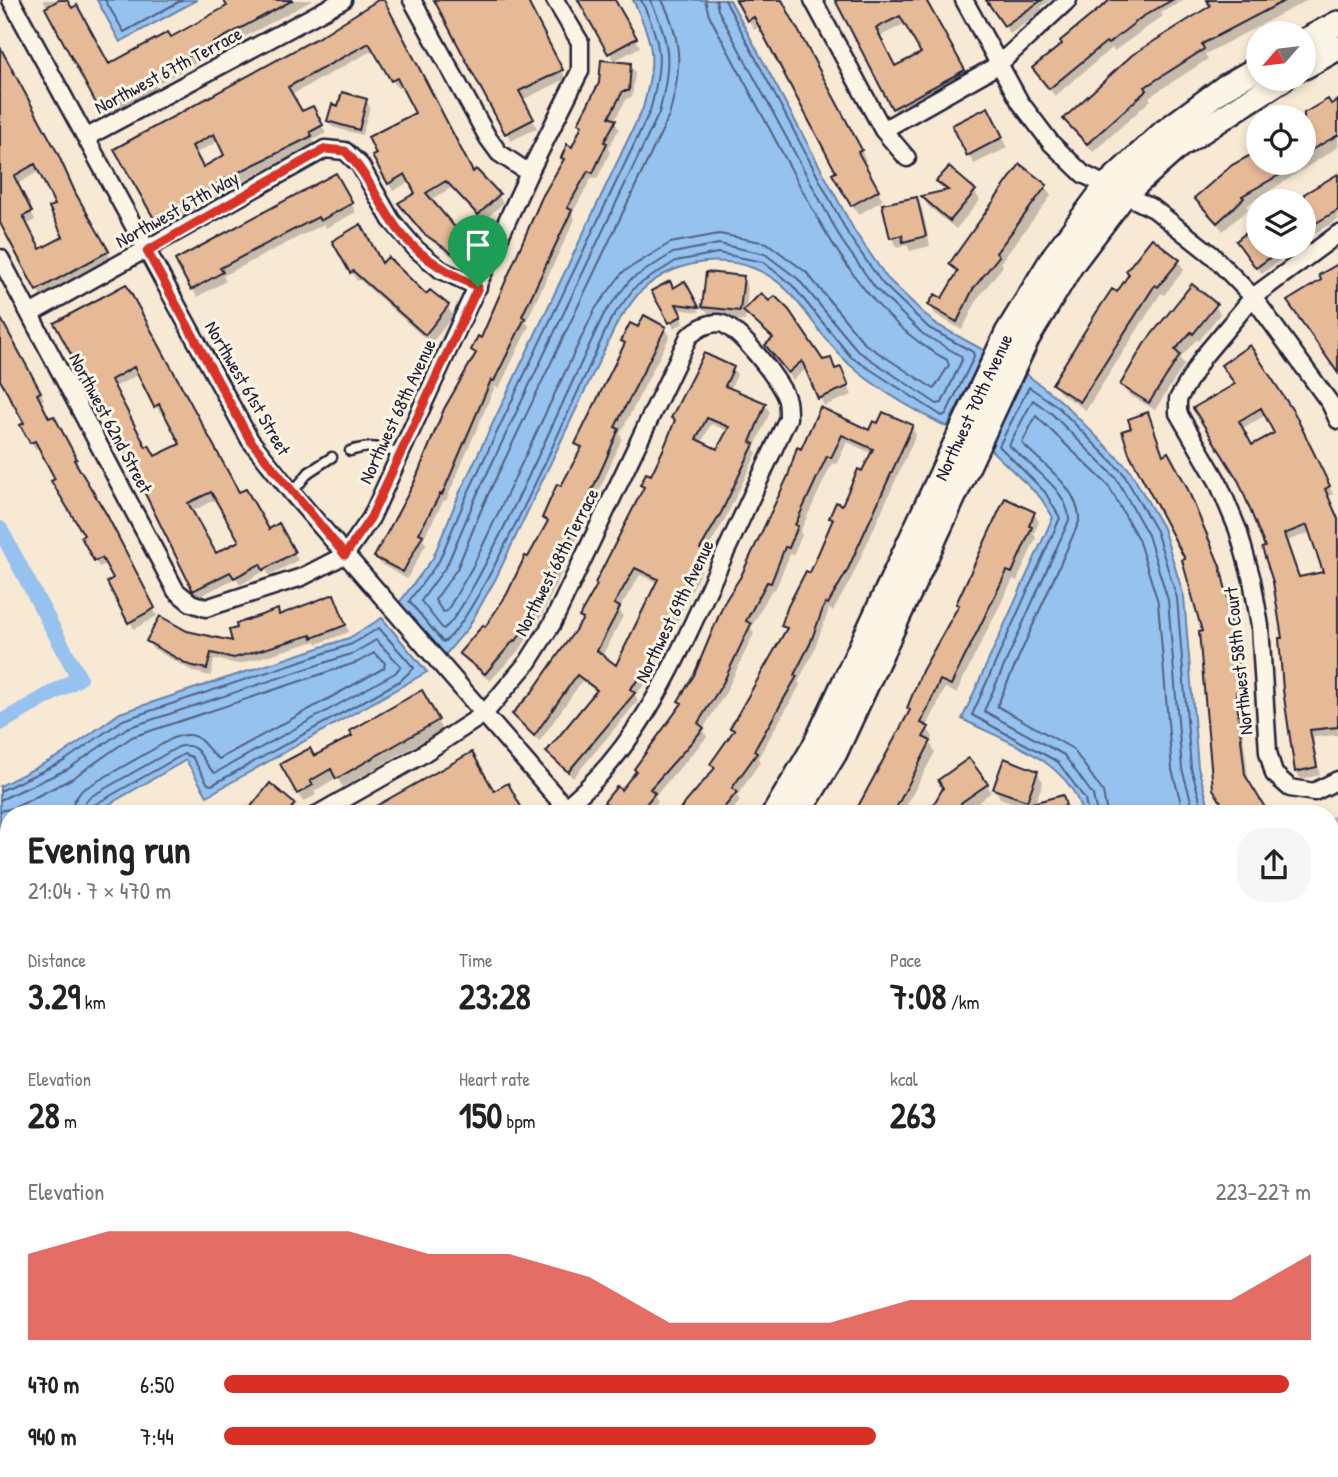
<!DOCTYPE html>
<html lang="en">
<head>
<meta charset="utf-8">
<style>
  :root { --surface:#fff; --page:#f6f6f6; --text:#222; --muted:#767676; --accent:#d93025 }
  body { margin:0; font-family:"Patrick Hand",sans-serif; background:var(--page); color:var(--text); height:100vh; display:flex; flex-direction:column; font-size:26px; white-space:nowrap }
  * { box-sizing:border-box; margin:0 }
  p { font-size:23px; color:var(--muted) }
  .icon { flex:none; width:38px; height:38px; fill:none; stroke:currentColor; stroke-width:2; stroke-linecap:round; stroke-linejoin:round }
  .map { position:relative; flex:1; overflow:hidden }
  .panel { position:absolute; left:0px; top:805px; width:1339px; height:672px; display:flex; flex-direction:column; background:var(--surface); border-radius:28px 28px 0 0; box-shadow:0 4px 10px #0003 }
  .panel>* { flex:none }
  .needle { width:46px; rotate:242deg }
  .fabs { position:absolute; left:1246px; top:21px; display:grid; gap:14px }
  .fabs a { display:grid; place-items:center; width:70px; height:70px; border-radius:50%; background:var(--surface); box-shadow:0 4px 10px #0003; font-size:35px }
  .pin { position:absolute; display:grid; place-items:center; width:60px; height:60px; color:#fff; margin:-72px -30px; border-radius:50% 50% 50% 0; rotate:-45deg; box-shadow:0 0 7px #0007 }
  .pin .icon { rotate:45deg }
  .round { display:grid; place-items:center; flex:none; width:74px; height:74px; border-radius:28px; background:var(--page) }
  .overview { display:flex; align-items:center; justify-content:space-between; height:119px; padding:0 28px }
  h1 { font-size:38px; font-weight:700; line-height:52px }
  .figures { display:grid; grid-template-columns:repeat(3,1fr); gap:10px; height:119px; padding:7px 28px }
  .figures div { display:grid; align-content:center }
  .figures b { font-size:35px; font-weight:700 }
  .figures small { font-size:19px; font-weight:400 }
  .figures p { font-size:19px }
  .chart { height:196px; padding:14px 28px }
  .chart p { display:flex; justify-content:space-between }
  .chart svg { width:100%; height:126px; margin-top:7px; fill:var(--accent); opacity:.7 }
  ul { padding:0 28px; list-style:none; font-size:23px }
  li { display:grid; grid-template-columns:112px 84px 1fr; align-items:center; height:52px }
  li i { height:18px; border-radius:9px; background:var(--accent) }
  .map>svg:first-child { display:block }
  .water { fill:#96c2ef; stroke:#6882a7; stroke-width:2 }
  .shadow { fill:#0003; fill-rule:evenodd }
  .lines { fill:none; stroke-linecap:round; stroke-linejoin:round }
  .shore { stroke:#506283; stroke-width:2 }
  .canal { stroke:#96c2ef; stroke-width:16 }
  .building { fill:#e7ba97; stroke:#22223b; stroke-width:2; fill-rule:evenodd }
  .lane-casing { stroke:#22223b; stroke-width:13 }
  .street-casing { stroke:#22223b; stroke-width:21 }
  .secondary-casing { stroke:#22223b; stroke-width:28 }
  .lane { stroke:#fcf5e5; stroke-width:8 }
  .street { stroke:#fcf5e5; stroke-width:16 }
  .secondary { stroke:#fcf5e5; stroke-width:23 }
  .route-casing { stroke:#fff; stroke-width:14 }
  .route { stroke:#d93025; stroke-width:9 }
  .labels { text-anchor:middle; stroke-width:6; stroke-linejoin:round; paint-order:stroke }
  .street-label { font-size:19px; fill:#22223b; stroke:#fcf5e5 }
</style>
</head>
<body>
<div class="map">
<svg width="1338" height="1477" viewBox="0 0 1338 1477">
  <rect width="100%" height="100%" fill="#f8e9d5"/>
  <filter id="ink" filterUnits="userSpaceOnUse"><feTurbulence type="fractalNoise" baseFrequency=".0143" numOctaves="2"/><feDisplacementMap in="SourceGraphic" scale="14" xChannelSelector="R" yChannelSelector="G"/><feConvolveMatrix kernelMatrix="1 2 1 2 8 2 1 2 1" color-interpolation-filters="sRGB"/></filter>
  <g filter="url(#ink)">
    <path class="water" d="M97 0H197L120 42Z
      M633 0H730L855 232 887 278 934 323 985 351 947 427C914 410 876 389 849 364 825 343 809 313 787 290 748 250 679 253 639 293 631 302 624 314 617 323L496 578 468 628 445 655 399 603 433 558 460 492 643 108C656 60 655 45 633 0Z
      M1026 374 1061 401 1129 469 1163 528 1184 597 1198 767 1211 814H1082C1072 761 1004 741 962 719L1053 517 1040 497 989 448Z
      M382 618 427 672 207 796 186 760 92 814H9V950L0 934V786L61 755 120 713 349 638Z
      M1330 1096 1338 1111V1292L1330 1277Z
      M0 1304C14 1331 14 1375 0 1402Z"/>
    <path class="shadow" d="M43 0H65L109 66 170 40 229 7 233 0H313L155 85 156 88 105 116Z
      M382 0 473 174 498 195 503 203 483 222 451 188 430 200 458 234 480 243 485 250 470 269 430 240 404 211 400 203 418 193 411 181 393 191 375 157 417 114 403 85 397 88 375 49 291 95 302 114 312 108 326 133 313 140 315 144 194 207 195 210 161 229 117 150 320 39ZM219 141 227 156 203 169 194 154Z
      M436 0H524L566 79 522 100 537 128 511 141Z
      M580 0H615L640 47 614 61Z
      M743 0H781L866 160 862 163 883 200 858 215 761 26 754 30 739 2Z
      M836 0H925L968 79 898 116ZM906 23 923 54 895 68 879 37Z
      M987 0H1051L1041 7 1044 11 1010 34Z
      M1113 0H1185L1161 13 1163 16 1114 51 1112 48 1055 96 1039 76Z
      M1217 0H1308L1205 54 1208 59 1149 97 1151 100 1093 152 1065 119 1177 31 1175 28 1212 6Z
      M0 50 79 204 112 260 42 298 0 220ZM40 171 57 206 65 237 39 251 26 225 35 220 17 184Z
      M630 65 635 72 632 98H627L614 121 619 129 608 149 610 152 597 179 592 177 572 214 575 219 526 322 529 326 499 388 495 386 446 501 444 500 423 539 426 544 407 579 381 564 376 557 476 356 473 350 481 340 565 162 563 158 573 149 583 127 580 123Z
      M366 101 370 107 362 135 332 127 329 121 340 108Z
      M1338 102V147L1246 206 1248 209 1223 231 1196 198 1258 150V163H1304V123Z
      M993 119 1007 148 974 164 969 155Z
      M335 175 356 212 326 228 324 224 223 276 226 281 197 297 177 261Z
      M1338 177V220L1304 239V201H1296Z
      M938 181 974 191 980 200 956 229 928 206 923 197 945 192Z
      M1045 186 1051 196 1001 262 1003 266 978 298 962 330 935 314 930 305 943 301 958 274 951 264Z
      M916 199 922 209 930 246 910 251 907 245 897 247 891 237Z
      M1258 226V247H1291L1286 249 1288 254 1262 274 1238 242Z
      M334 242 382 265 426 297 430 292 448 307 453 316 431 344 360 280 357 281Z
      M1179 261 1184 270 1164 295 1161 293 1086 410 1060 393 1054 384 1117 295Z
      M743 278 748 288 746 311 844 376 852 395 824 406 807 368 793 380 767 345 773 340 746 311 745 321 710 317 704 307Z
      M684 284 700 312 677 309 684 323 674 328 654 291 673 290Z
      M125 286 239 495 268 531 279 526 298 560 269 576 266 570 240 585 236 578 198 597 56 324ZM139 374 160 413 164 411 183 444 154 458 145 449 113 388ZM217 498 242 541 216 556 191 512Z
      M1215 305 1220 314 1199 341 1197 339 1180 358 1184 365 1155 410 1128 394 1122 385Z
      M0 317 44 399 39 402 49 420 57 424 79 466 77 468 110 524 157 616 134 629 109 582 115 579 107 564 99 567 95 561 58 479 40 447 35 449 23 425 26 424 0 376Z
      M665 328 670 336 620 434 622 438 607 473 540 619 521 648 490 681 466 661 461 653 486 629 548 525 544 518 581 451 577 444 626 345 623 341 638 330Z
      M1249 347 1286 400 1333 494 1328 497 1338 515V735L1313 737 1320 775 1301 779 1296 771 1284 639 1267 548 1241 483 1236 385ZM1266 415 1277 434 1252 447 1241 429ZM1311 532 1325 574 1300 579 1287 541Z
      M733 368 737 375 730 390 765 405 770 412 754 449 757 453 724 521 704 555 706 560 650 679 635 695 638 701 573 778 548 753 597 692 582 681 539 742 514 714 534 693 584 621 581 617 645 489 642 485 652 477 676 423 673 418ZM711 424 728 431 718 451 701 444ZM640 575 658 583 617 667 602 656 623 616 619 609Z
      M821 409 870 432 912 427 916 435 851 579 833 611 829 609 813 653 798 682 800 685 758 758 760 762 737 796 740 801 729 814H675L715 771 712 765 735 732 732 728 787 632 783 626 810 575 834 522 831 518 843 507 873 454 847 442 836 465 832 463 800 532 802 535 793 555 790 554 775 590 772 589 751 628 754 633 726 692 703 729 707 737 655 796 658 802 649 814H615L606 802 621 792 682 706 680 701 695 676Z
      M1147 414 1164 457 1172 463 1210 537 1233 615 1230 616 1240 665 1242 699 1239 700 1249 784 1264 809 1272 814H1262L1215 789 1208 738H1213L1205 633 1188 559 1133 429Z
      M1034 513 1039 522 1034 533 1036 538 1017 581 1013 579 956 693 945 688 927 727 933 737 930 743 935 752 902 814H856L911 712 909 708 960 607 958 604Z
      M337 603 349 632 317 644 316 641 239 664 214 659 211 676 194 672 152 648 148 641 186 633 234 644 280 616Z
      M422 693 442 730 343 787 337 778 314 791 316 795 303 802 282 765 313 758 355 736Z
      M1037 772 1043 782 1035 804 1062 797 1069 812 1036 814 1035 806 1033 810 1000 798 995 788Z
      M987 785 991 792 964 814H924Z
      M293 805 299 814H248Z
      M1338 815V859L1330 861V817Z
      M1338 935V989L1330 982V939Z
      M0 983 9 1000V1061L0 1046 6 1039 0 1028Z
      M1330 992 1338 1011V1084L1330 1069Z
      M0 1208 9 1224V1278L0 1260Z
      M1330 1317 1338 1332V1348L1330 1352Z
      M1330 1357H1338V1395H1330Z
      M1330 1412 1338 1424V1435L1330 1440Z
      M52 1468H86L81 1477H54Z
      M106 1468H122V1475L147 1476 148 1468 199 1476 200 1468H230L228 1477H106Z
      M411 1468H428L432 1477H406L413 1474Z
      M512 1468H526L530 1477H507L506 1474 513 1471Z
      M582 1468H615L620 1477H587Z
      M691 1468H751L747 1471 750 1477H675Z
      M797 1468H877L861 1477H785Z
      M1004 1468H1017L1007 1473Z
      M1050 1468 1055 1477 1070 1468H1139L1123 1477H1034Z
      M1211 1468H1280L1282 1472 1273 1477H1196Z"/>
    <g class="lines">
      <path class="shore" d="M105 0 124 32 182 0
        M641 0C663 44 663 63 650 111L467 495 439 561 409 601 443 642C475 629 588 367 611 319L635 287 676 261 718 253 763 262 792 285 851 357 942 416 946 414 974 357 973 352 929 328 882 283 849 236 725 0
        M650 0C672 43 671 67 659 113L475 499 447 565 421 601 443 629C469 618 582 358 604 314L630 280 673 253 719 244 765 254 798 279 858 351 937 404 942 403 962 360 961 356 923 334 876 289 842 241 718 10 716 0
        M662 0C684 43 681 71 669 116L484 503 457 569 435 600 443 612 447 611 473 566 595 309 623 272 670 243 719 234 767 243 806 272 865 344 934 389 949 365 947 360C866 316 826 235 784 156 759 109 734 62 709 15L705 0
        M0 791 64 761 123 720 352 644 379 628 414 668 400 681 212 785 208 784 192 757 184 754 94 805 91 814
        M0 800 68 769 127 728 354 653 376 640 401 666 395 673 215 773C201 764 202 740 178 747L90 797 83 805 82 814
        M0 811 14 808 73 778 132 737 358 662 374 653 385 663 384 668 219 759C202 748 203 727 173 738L82 790 74 801 71 814
        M1088 814 1085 799 1058 762 972 715 1060 518 1045 492 999 446 1029 387 1057 406 1123 473 1156 531 1177 598 1191 768 1204 814
        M1097 814 1093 795 1064 755 984 711 1069 520C1069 490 1028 465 1009 445L1033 400 1051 413 1116 478 1148 535 1168 600 1182 769 1195 814
        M1107 814 1103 792 1073 749 997 706 1079 522C1081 489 1042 464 1022 443L1036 416 1108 485 1138 539 1158 602 1172 770 1184 814"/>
      <path class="canal" d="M0 529 79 678 0 723"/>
    </g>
    <path class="building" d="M59 0H67L72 8 77 5 109 64 168 32 171 37 227 6 223 0H293L152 76 153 80 99 109 45 8Z
      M378 0H384L473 172 476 169 500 194 478 215 446 181 426 193 458 231 462 226 482 241 466 263 423 233 398 203 415 193 405 174 388 184 372 156 376 154 368 137 415 113 397 78 391 81 369 43 288 87 302 111 313 106 323 125 310 132 312 136 229 177 156 222 114 149 319 37ZM214 134 224 155 203 167 192 146Z
      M434 0H527L563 70 519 91 534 119 505 134Z
      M578 0H615L637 38 608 54Z
      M736 0H782L862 150 858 152 879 190 851 206 832 174 836 172 754 17 747 21Z
      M835 0H926L965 70 892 109ZM900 16 921 53 895 66 876 28Z
      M986 0H1042L1004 26Z
      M1110 0H1172L1142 17 1108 44 1106 42 1049 89 1032 68 1062 44 1060 41Z
      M1207 0H1286L1202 44 1204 49 1145 87 1147 90 1087 144 1063 119 1132 55 1210 6Z
      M0 47 57 152 76 194 109 251 36 291 0 223ZM35 164 55 205 49 207 63 237 40 249 23 216 32 212 14 176Z
      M601 60 631 63 629 91H623L609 117 616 120 604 142 607 143 593 173 588 171 567 208 572 210 522 316 525 318 494 381 491 380 442 495 440 494 419 533 423 535 403 572 374 557 414 483 444 409 476 353 471 350 478 336 481 338 542 197 564 159 561 158 567 144 572 147 582 125 578 123 599 83Z
      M342 92 367 99 359 130 327 121 332 104 338 106Z
      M1328 99 1331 104 1338 100V135L1304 154V113Z
      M988 107 1003 137 967 156 952 125Z
      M1258 151V163H1276L1283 173 1242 196 1244 198 1217 223 1194 198 1232 165Z
      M1020 164 1047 185 996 253 999 256 973 289 957 322 928 305 935 294 942 298 958 271 949 264Z
      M949 167 976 190 950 221 921 196 948 190 936 181Z
      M336 173 353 203 320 221 318 217 220 268 223 272 191 290 175 260Z
      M1338 174V210L1304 230V194Z
      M917 197 926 236 903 242 902 235 890 238 882 204Z
      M1258 223V247H1284L1256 268 1236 241Z
      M361 224 382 263 388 257 426 294 430 290 449 305 425 335 353 271 350 273 332 241Z
      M1152 238 1180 260 1158 287 1155 285 1080 402 1052 384 1096 313 1112 289 1117 292 1129 274 1126 271Z
      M1338 264V373L1287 301 1321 280 1319 275Z
      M706 272 744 276 740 311 702 307Z
      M670 281 673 288 685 281 699 307 676 304 682 316 669 323 651 291Z
      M126 284 239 492 246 489 269 529 279 523 295 552 263 570 260 564 234 578 230 572 193 591 133 469 54 323ZM134 367 154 407 159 404 180 444 155 456 149 445 146 447 111 380ZM211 492 239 541 216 553 188 503Z
      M1192 284 1217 304 1193 334 1191 332 1175 350 1180 355 1149 403 1120 385 1144 344Z
      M761 293 769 301 775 296 789 310 823 360 831 358 835 369 841 367 849 386 818 399 802 361 788 373 765 345 773 338 743 311Z
      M644 315 666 327 615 427 619 429 604 464 536 611 516 641 514 640 485 674 459 653 483 625 485 627 507 594 525 556 528 557 548 521 542 518 557 484 561 486 582 447 575 444 625 343 621 341 630 323 638 327Z
      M0 317 41 392 37 394 49 418 54 416 77 459 74 460 107 515 155 608 128 623 107 582 113 578 102 558 94 561 81 537 84 535 51 481 55 479 35 441 30 443 20 425 24 423 0 380Z
      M1250 345 1295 414 1330 486 1325 489 1338 519V727L1310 730 1317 767 1295 772 1283 690 1279 638H1282L1273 582 1262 548 1265 547 1239 482 1193 408 1235 384 1221 365ZM1261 408 1274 433 1252 445 1239 421ZM1307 525 1323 572 1299 577 1284 534Z
      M704 353 734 367 725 386 766 403 750 442 754 444 721 513 700 549 703 551 646 671 630 689 635 693 568 772 546 752 597 690 577 675 534 736 512 714 532 692 583 619 579 617 597 585 595 583 644 487 640 485 646 473 651 475 663 450 675 420 671 418ZM707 418 729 427 717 449 696 439ZM635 568 658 579 616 665 597 651 620 607 614 604Z
      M820 407 869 430 873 421 878 423 883 412 913 425 847 571 828 604 825 603 810 644 794 675 797 676 754 751 757 753 732 788 737 792 719 814H676L715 768 710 764 734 730 730 728 787 628 781 626 788 606 806 571 810 573 833 519 829 518 836 502 842 505 858 469 862 471 873 449 842 435 831 458 827 456 795 525 798 526 789 548 785 547 771 583 767 582 746 621 751 624 723 683 698 723 704 728 650 789 655 793 638 814H618L604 802 617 786 621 790 636 771 634 769 682 703 678 701 694 675 724 603 741 576 788 476 797 447 801 449Z
      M1148 412 1163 455 1168 452 1186 485 1220 566 1230 607H1227L1236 656 1238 692H1236L1245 775 1269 814H1228L1213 789 1199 632 1202 631 1182 560 1185 559 1129 453 1122 431 1131 428 1128 419Z
      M1005 498 1035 512 1029 526 1032 527 1012 573 1007 571 951 685 940 680 921 723 929 727 923 737 931 741 893 814H854L910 710 907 708 922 671 959 605 956 604Z
      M334 594 346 625 312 638 311 635 234 658 211 653 207 669 189 665 146 641 160 616 187 631 232 641 229 630 237 628 236 624 278 609 279 615Z
      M422 690 439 720 336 779 331 769 310 781 313 785 297 794 280 764 310 748 314 756 352 736 350 731Z
      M472 752 494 791 508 783 525 814H362Z
      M969 758 988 784 962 802 955 814H928L943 788 938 780Z
      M1004 758 1038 771 1027 801 993 789Z
      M270 783 295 804 286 814H245Z
      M1063 795 1066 806 1057 809 1058 814H1035L1032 803Z"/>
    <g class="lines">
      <g class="lane-casing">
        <path id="lane" d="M350 451C369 445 382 446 400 455
          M292 493 309 472 332 457"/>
      </g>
      <g class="street-casing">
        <path id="street" d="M11 0 250 440 292 493 571 814
          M412 0 488 138 499 153 529 173
          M813 0 883 130 907 158
          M964 0 1020 102 1051 143 1083 174 1154 209 1212 255 1253 297 1330 403 1338 420
          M883 130 998 65 1068 0
          M87 137 343 0
          M1338 234 1253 297 1203 357 1178 399V413L1218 482 1238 530 1252 580 1260 626 1268 752 1274 774 1290 788 1314 792 1338 780
          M0 258 176 591 191 603 206 608 302 577 345 555 371 518 529 173 580 71V42L555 0
          M30 314 325 149 345 151 360 165 391 220 416 249 441 270 478 287
          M318 814 418 757 484 714 528 662 552 624 689 336C698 329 706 323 719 323 736 324 783 383 787 401 788 406 788 412 788 418 763 471 739 524 714 577 675 663 635 757 556 814
          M0 1116 9 1132
          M276 1468 281 1477
          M466 1468 470 1477
          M646 1468 650 1477
          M968 1468 975 1477
          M317 1477 334 1468
          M879 1477 895 1468
          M1140 1477 1155 1468"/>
      </g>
      <g class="secondary-casing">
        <path id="secondary" d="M1304 41 1338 23
          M1304 67 1338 48
          M774 814 814 747 1007 333 1054 256 1107 185 1164 132 1225 87 1258 68
          M798 814 835 753 1027 339 1072 264 1125 194 1179 146 1283 79
          M0 1462 9 1436
          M19 1477 22 1468"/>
      </g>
      <use href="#lane" class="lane"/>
      <use href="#street" class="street"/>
      <use href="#secondary" class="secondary"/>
    </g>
  </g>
  <g class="lines" filter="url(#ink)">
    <g class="route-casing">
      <path id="route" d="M325 149 345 151C365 171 375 195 390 218 411 252 443 271 478 287L371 517 345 555 250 440 147 251Z"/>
    </g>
    <use href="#route" class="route"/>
  </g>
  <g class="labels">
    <g class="street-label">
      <text transform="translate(168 70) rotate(-28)" y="7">Northwest 67th Terrace</text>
      <text transform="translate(177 209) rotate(-29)" y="7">Northwest 67th Way</text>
      <text transform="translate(248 388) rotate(60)" y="7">Northwest 61st Street</text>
      <text transform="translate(973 407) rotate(-65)" y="7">Northwest 70th Avenue</text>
      <text transform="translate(397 411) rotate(-65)" y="7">Northwest 68th Avenue</text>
      <text transform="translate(111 423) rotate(62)" y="7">Northwest 62nd Street</text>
      <text transform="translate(556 562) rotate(-63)" y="7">Northwest 68th Terrace</text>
      <text transform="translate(674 611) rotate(-64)" y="7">Northwest 69th Avenue</text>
      <text transform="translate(1238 661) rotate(-96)" y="7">Northwest 58th Court</text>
    </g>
  </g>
</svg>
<div class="fabs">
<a><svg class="needle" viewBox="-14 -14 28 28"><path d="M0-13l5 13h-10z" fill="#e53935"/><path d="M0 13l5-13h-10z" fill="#767676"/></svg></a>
<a><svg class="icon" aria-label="locate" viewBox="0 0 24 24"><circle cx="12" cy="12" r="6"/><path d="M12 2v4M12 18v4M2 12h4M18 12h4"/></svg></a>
<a><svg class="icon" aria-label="layers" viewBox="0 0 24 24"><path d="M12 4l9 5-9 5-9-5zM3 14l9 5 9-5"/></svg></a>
</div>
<div class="pin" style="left:478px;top:287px;background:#1e9e55"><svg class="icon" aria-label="arrive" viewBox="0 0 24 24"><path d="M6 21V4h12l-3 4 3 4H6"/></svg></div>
<section class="panel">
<div class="overview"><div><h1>Evening run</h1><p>21:04 · 7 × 470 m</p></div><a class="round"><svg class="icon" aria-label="share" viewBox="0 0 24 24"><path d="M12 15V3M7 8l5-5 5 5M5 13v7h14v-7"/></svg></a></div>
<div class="figures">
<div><p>Distance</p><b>3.29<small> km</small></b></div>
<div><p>Time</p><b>23:28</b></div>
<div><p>Pace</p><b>7:08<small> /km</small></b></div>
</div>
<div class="figures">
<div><p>Elevation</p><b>28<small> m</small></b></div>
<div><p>Heart rate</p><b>150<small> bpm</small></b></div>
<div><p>kcal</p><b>263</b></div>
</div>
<div class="chart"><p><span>Elevation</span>223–227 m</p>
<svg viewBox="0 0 160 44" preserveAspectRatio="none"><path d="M0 44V14L10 6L20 6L30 6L40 6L50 14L60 14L70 22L80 38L90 38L100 38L110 30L120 30L130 30L140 30L150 30L160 14V44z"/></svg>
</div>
<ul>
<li><b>470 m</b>6:50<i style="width:98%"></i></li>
<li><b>940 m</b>7:44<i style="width:60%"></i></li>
</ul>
</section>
</div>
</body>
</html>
